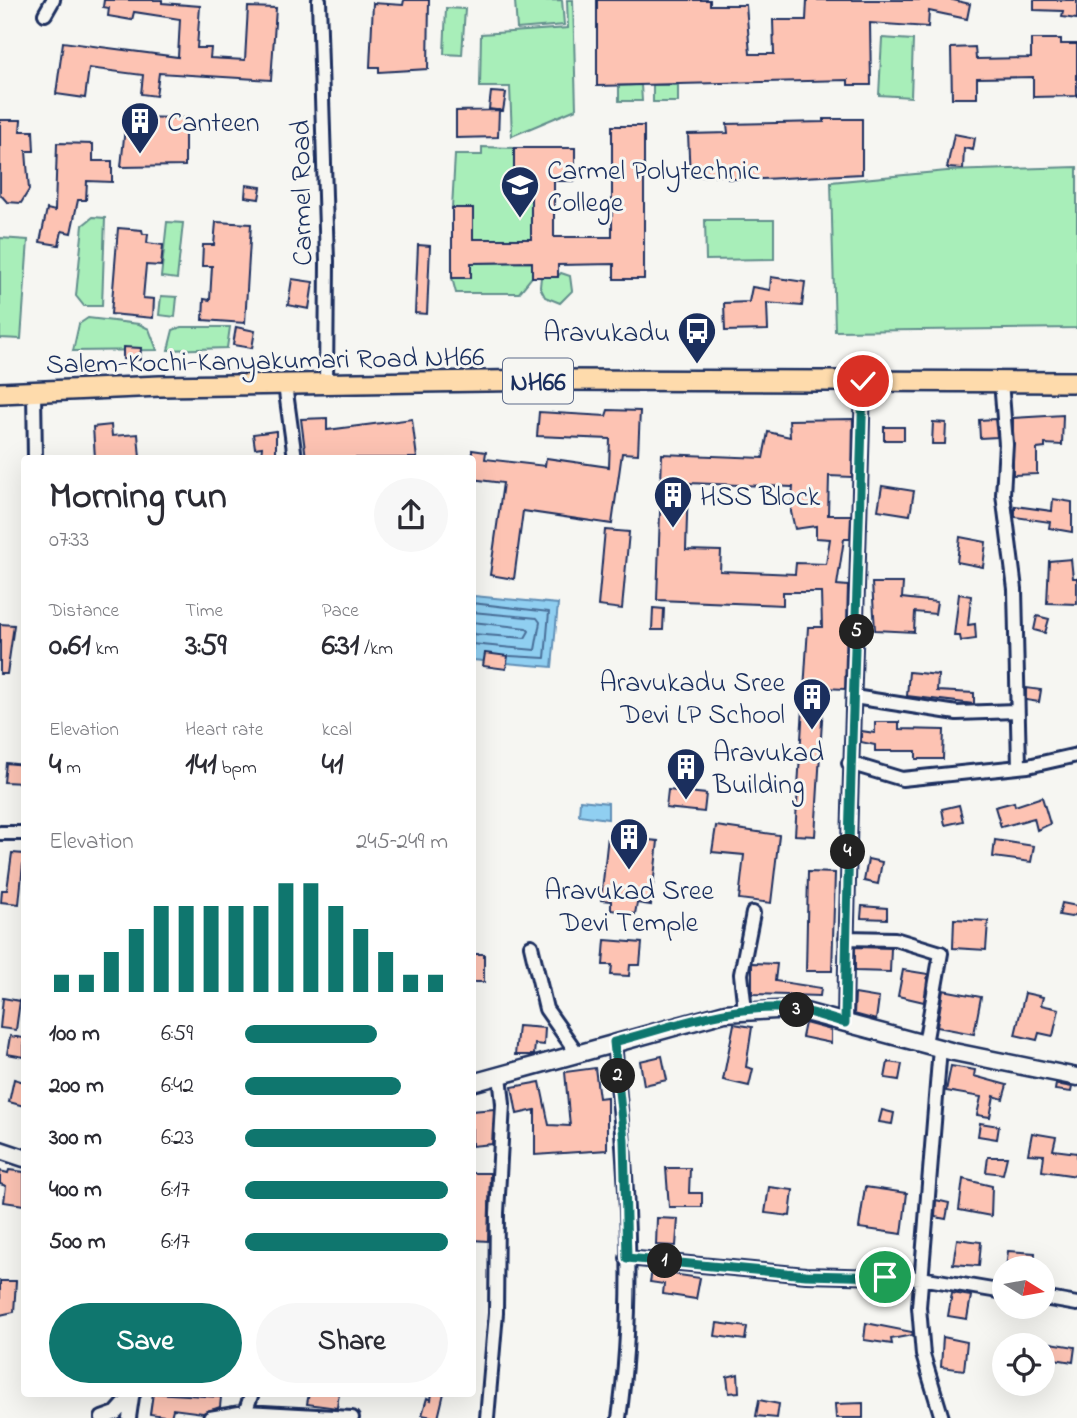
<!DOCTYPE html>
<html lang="en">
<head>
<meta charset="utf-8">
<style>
  :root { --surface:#fff; --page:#f7f7f7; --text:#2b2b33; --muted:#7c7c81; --accent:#0f766e }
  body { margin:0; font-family:"Indie Flower",sans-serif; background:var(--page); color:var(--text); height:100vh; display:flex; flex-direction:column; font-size:26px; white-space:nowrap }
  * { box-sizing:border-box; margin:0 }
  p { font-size:23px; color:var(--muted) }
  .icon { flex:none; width:38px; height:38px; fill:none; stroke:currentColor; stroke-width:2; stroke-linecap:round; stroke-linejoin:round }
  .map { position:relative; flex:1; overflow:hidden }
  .panel { position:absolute; left:21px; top:455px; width:455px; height:942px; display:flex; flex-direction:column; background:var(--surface); border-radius:7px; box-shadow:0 7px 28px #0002 }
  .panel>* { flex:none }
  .needle { width:46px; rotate:101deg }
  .fabs { position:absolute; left:992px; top:1256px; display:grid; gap:14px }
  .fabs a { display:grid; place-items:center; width:63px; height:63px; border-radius:50%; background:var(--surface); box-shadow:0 7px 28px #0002; font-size:35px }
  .pin { position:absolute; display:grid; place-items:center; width:60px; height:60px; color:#fff; margin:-30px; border:4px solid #fff; border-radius:50%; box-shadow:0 2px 7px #0007 }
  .km { position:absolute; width:35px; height:35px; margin:-18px; border-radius:50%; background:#222; color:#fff; font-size:19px; line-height:35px; text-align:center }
  .round { display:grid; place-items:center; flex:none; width:74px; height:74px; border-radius:37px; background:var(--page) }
  .summary { display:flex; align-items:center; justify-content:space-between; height:119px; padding:0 28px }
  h1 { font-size:38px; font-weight:700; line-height:52px }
  .figures { display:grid; grid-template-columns:repeat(3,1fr); gap:10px; height:119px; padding:7px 28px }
  .figures div { display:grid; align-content:center }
  .figures b { font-size:30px; font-weight:700 }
  .figures small { font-size:19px; font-weight:400 }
  .figures p { font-size:19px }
  .chart { height:196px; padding:14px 28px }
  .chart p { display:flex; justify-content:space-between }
  .chart svg { width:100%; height:126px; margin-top:7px; stroke:var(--accent); stroke-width:6 }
  .primary-button { display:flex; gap:14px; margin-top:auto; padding:14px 28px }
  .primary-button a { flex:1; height:80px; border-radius:42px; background:var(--accent); color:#fff; font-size:28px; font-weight:700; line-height:80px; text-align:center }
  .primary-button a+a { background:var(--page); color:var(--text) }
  ul { padding:0 28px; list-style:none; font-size:23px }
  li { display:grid; grid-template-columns:112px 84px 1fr; align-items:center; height:52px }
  li i { height:18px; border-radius:9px; background:var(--accent) }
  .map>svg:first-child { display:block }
  .green { fill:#a8eeb9; stroke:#628e8c; stroke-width:2 }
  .water { fill:#90cff1; stroke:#618fb6; stroke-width:2 }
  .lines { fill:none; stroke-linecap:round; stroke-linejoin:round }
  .shore { stroke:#4a6f99; stroke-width:2 }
  .building { fill:#fdc3b3; stroke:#1b2f5e; stroke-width:2; fill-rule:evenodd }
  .minor-casing { stroke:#1b2f5e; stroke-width:18 }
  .secondary-casing { stroke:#1b2f5e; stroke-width:21 }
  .trunk-casing { stroke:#1b2f5e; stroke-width:24 }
  .minor { stroke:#f6f6f2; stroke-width:12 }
  .secondary { stroke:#f6f6f2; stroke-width:16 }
  .trunk { stroke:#fedbac; stroke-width:19 }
  .route-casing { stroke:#fff; stroke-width:14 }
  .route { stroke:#0f766e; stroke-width:9 }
  .labels { text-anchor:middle; stroke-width:6; stroke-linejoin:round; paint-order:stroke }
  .shield { fill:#f6f6f2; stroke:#5d6b8a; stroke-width:2 }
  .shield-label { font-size:26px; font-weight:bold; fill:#1b2f5e }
  .poi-label { font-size:28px; fill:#1b2f5e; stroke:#f6f6f2; text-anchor:start }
  .street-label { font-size:28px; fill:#1b2f5e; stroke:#f6f6f2 }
</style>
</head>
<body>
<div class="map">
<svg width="1077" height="1418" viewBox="0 0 1077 1418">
  <rect width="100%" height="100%" fill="#f6f6f2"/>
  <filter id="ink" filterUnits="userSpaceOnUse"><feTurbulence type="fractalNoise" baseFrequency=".0143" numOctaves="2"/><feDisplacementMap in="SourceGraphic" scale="14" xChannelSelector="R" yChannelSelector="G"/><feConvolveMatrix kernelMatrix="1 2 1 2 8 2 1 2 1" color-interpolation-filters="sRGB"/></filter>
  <g filter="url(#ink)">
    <path class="green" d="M562 0 564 25 517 29 515 1Z
      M567 0H573L576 109 512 136 510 87H480L481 34 568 28Z
      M446 8 465 9 462 55 444 54Z
      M882 38 913 40 911 97 879 95Z
      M641 85 642 101H619V86Z
      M653 85H678V102H653Z
      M482 147 514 148 531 181V239H473V208H452L455 155H482Z
      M1077 167V328L835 331 831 182 947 171Z
      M93 217 105 218 102 306H84L76 296 83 225Z
      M705 220H774V259L706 260Z
      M167 222 183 223 177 279 161 277Z
      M0 238 28 240 21 339 0 338Z
      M532 262V277L519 293H456L452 278 471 263Z
      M561 273 570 276 572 291 560 303 545 297 540 287 541 277H557Z
      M161 296 177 297 175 317 159 315Z
      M88 318 139 324 149 329 157 350 73 351 79 324Z
      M181 327H230L227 348 168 350 173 330Z"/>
    <path class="water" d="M474 596 558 604 552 667 473 660Z
      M580 800 608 803V819L579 815Z"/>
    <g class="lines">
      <path class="shore" d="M472 603 549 612 545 658 510 656
        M472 612 537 618 540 622 535 650 472 644
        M472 622 526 628 529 631 525 638 472 634"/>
    </g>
    <path class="building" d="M104 0H162V3L200 6 197 48H211L210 58 245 60 248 7 276 8 271 80 159 73 156 96 141 94 143 75 89 68 85 98 56 94 63 42 178 57 180 19 134 12 132 20 108 16 109 8 103 7Z
      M404 0H429L428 69 379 72V67H370L373 3 403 5Z
      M597 0H710V5H746L750 54H774L773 20H806L807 0H953L970 4 967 19 929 11 928 27 870 23 871 85H848V80L597 86Z
      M1034 0H1077V19L1062 17 1063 11 1034 10Z
      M1031 39H1061V44H1077V96L1033 97V77L977 78V98H952L951 48 975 47 976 59 1031 58Z
      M491 92 506 93 503 111 489 109Z
      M499 110 498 137 456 138V111Z
      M126 117 185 118V166L121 167Z
      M824 119H862V174L763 179H728V175L690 177 688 134 728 133 727 124 824 122Z
      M0 120H21L20 131H33L34 151H26L29 190 21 203 7 202 0 194Z
      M612 126H644V279H614V264L558 265V277H532V262L471 263V278H452V208H473V239H531V181H514V148H575V181H554V237H612Z
      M954 134 975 138 973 150 964 148 963 169 947 168Z
      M57 143 93 144V161H112V182L87 181 86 200H78L71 233 62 231 59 245 40 242 47 209 55 211Z
      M246 185 261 187 259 199 245 197Z
      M216 222 251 224 245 323 203 320 204 299 210 300 212 266H202L203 245H214Z
      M118 228 142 230 143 234H148L147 243 163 245 161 266 146 265 143 298 154 299 153 318 111 314Z
      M418 245 430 246 427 314 415 313Z
      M771 277 805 282 802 306 767 303 768 330 725 331 724 303 749 302 752 287 770 290Z
      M292 279 313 282 309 309 288 305Z
      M236 327 255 331 252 348 233 345Z
      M123 347 141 348 140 360 123 359Z
      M608 410 640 411 638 454 622 453 612 524 523 511 514 579 490 575 503 483 472 479V450L486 452 485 459 545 466 546 458 609 467 610 439 537 436 539 412 606 416Z
      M1063 415 1062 445 1045 444V448L1037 449V474L1013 475V418Z
      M327 418V430L412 419 417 458H306L301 419Z
      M853 419 852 477 829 476 828 515H851L850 539H844L837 585 848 586 845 689 824 688 815 836 795 835 808 627H822L821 592H783V605L657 600 662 454 763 458 768 432 790 437 789 420ZM688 483 793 487 791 512 795 529 816 526V538L830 539 826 564 796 563 795 574 720 571 721 551 686 550Z
      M995 419 997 437 980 438 979 420Z
      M933 422 946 423 945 444H932Z
      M111 425 112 436 138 434 140 458H95L93 427Z
      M884 427H904V440H884Z
      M276 431V458H261L262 447 255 448 253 434Z
      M882 486 914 491 910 515 878 510Z
      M1053 499 1072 502V532L1049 528 1050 522 1015 517V506L1052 511Z
      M605 530 629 532 622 609 598 606Z
      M960 537 986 542 983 567 957 562Z
      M1071 559 1073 578H1077V604L1047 603 1049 561Z
      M872 583H903L902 598 937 602 935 614 915 612 914 632 875 630Z
      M959 594 971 596 968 625 975 624 976 639 961 641 960 636H954Z
      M653 608 664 609 663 630H652Z
      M1037 616 1049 619 1045 633 1034 630Z
      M0 624 14 625 7 674H0Z
      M485 653 508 656 506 669 483 666Z
      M909 672 938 675 937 691 974 693V704L907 696Z
      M1026 688 1041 690 1039 702 1026 700Z
      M875 722H899V729L944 730 943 759H916V751H875V745L861 742V731L875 733Z
      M6 763 24 765V783L4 782Z
      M668 790 706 794 704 812 666 808Z
      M1042 797 1050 824 1037 830 1034 818 1001 827 995 807 1014 802 1015 806Z
      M959 805 963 821 945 825 942 809Z
      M716 826 779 835 771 903 739 899 744 855 712 852Z
      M608 836 658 841 651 905 637 903 635 914 611 910V901L601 900Z
      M995 840 1034 846 1031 862 993 857Z
      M12 853 24 854 19 904 1 902 2 890H7Z
      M868 859 882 862 878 884 864 881Z
      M808 872 835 873 832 971H806Z
      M1062 903 1077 906V914L1071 917 1059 915Z
      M862 906 887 908V919L861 918Z
      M954 919 988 921 986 950 953 948Z
      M605 940 642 943 640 965H630L629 976 611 975 612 965H603Z
      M855 947 891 948 890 972 855 971Z
      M472 954H484V982H472Z
      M752 963 777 964 775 981 821 988 820 996 752 994Z
      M903 970 928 974 924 1002 898 996Z
      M943 990 981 997 974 1034 937 1027Z
      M1025 993 1043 997 1041 1005 1059 1009 1053 1036 1039 1033 1037 1040 1015 1035Z
      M855 994 879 998 876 1020 854 1014Z
      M3 998 20 1001 16 1030 0 1028Z
      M805 1023 831 1030V1043L802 1037Z
      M734 1024 752 1027 746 1067 753 1069 749 1086 723 1080Z
      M518 1026 545 1028 544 1045 535 1044 534 1055H515Z
      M10 1036 24 1038V1057L7 1054Z
      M662 1056 667 1080 644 1085 640 1061Z
      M888 1062 902 1064 899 1080 885 1078Z
      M951 1066 975 1070 974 1076 1007 1085 1003 1099 994 1096 990 1117 977 1115 981 1097 946 1091Z
      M595 1068 599 1098 607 1097V1150L535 1155V1110L517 1114 512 1087 540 1082 549 1125 570 1126 565 1072Z
      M14 1079 24 1082V1106L9 1102Z
      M1056 1084 1072 1087 1071 1092 1055 1090Z
      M494 1109 492 1144 472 1146V1111Z
      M882 1110 894 1113 892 1124 879 1122Z
      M980 1123 999 1126 997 1139 978 1136Z
      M1032 1133 1056 1137 1053 1150 1077 1153V1176L1042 1171 1044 1155 1028 1154Z
      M988 1157H1007L1003 1174 986 1172Z
      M666 1168H690L689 1193H702V1207H669Z
      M9 1170 24 1172V1205L4 1202 6 1186 0 1184V1171L8 1173Z
      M472 1173H490L488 1241 472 1240Z
      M963 1179 992 1186 991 1216 959 1210Z
      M769 1187 793 1190 790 1216 765 1213Z
      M865 1187 907 1193 902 1234 859 1228Z
      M936 1200 949 1203 946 1219 935 1217Z
      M657 1218 678 1219 676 1246 656 1245Z
      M957 1239 981 1242 979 1266 953 1264Z
      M1008 1251 1035 1253 1034 1269H1006Z
      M652 1271 700 1278 696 1299 663 1294 664 1284 650 1282Z
      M0 1281H16L14 1312 0 1315Z
      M952 1293 971 1296 967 1319 948 1316Z
      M717 1323 747 1327 745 1340 715 1336Z
      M866 1323 912 1332 913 1335 891 1339 892 1344 864 1340Z
      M943 1337 967 1342 964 1370 941 1367Z
      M1051 1343 1075 1347 1073 1362 1048 1358Z
      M738 1374 739 1392 729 1393 727 1377Z
      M153 1393 221 1397 220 1407 203 1413 173 1409 171 1417 150 1414Z
      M309 1393H339L337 1408 307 1404Z
      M432 1393H444L438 1418 422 1415 427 1398 431 1400Z
      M759 1400 779 1404 777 1418 756 1416Z
      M863 1403V1418H836L835 1404Z"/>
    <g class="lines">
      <g class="minor-casing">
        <path id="minor" d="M319 0 327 261 326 385
          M45 14 53 0
          M1001 381 1006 444 1003 494 1015 589 1019 767
          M285 385 295 458
          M34 393 35 458
          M854 697 957 713 1016 711
          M849 763 902 779 1028 766 1077 755
          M0 833H24
          M846 938 895 939 941 953 925 1044
          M531 946 546 1009 577 1053
          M745 1011 741 974 753 913
          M845 1023C848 809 858 595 863 381
          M614 1042C626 1165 637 1295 619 1418
          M940 1048 919 1307 923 1355 942 1418
          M627 1258 806 1275 921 1278 1004 1292
          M1043 1298 1077 1304
          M102 1418 116 1413 134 1393
          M129 1418 132 1397
          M210 1418 245 1412 352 1418
          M243 1418 252 1393
          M487 1418 496 1313 497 1213 503 1104 500 1075"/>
      </g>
      <g class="secondary-casing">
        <path id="secondary" d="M472 1083 725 1013 794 1009 954 1052 1077 1077
          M0 1150 24 1158"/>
      </g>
      <g class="trunk-casing">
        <path id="trunk" d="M0 393 160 386 554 380 1077 382"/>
      </g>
      <use href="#minor" class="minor"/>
      <use href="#secondary" class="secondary"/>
      <use href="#trunk" class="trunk"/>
    </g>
  </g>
  <g class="lines" filter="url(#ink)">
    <g class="route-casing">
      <path id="route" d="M863 381C858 595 848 808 845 1023 828 1018 810 1011 793 1009 733 1003 672 1027 614 1042L624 1140 627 1258 806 1275 885 1277"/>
    </g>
    <use href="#route" class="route"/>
  </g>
  <defs>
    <g id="building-pin" transform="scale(2.0125)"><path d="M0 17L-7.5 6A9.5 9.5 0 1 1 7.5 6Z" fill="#1b2f5e" stroke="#f6f6f2"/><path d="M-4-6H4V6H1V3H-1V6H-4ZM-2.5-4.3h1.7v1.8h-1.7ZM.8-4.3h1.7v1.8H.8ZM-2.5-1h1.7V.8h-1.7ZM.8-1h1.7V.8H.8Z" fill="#fff"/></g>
    <g id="university-pin" transform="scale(2.0125)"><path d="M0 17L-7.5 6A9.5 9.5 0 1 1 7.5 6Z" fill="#1b2f5e" stroke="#f6f6f2"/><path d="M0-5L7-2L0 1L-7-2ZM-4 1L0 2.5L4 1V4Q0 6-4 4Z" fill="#fff"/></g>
    <g id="bus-pin" transform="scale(2.0125)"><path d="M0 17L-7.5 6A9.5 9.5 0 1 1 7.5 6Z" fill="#1b2f5e" stroke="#f6f6f2"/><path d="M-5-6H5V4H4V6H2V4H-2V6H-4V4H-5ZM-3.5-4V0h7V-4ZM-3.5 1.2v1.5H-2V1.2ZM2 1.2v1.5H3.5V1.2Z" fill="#fff"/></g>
  </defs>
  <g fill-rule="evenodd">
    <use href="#building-pin" x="140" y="121"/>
    <use href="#university-pin" x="520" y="185"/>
    <use href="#bus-pin" x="697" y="331"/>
    <use href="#building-pin" x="673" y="495"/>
    <use href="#building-pin" x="812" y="697"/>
    <use href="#building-pin" x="686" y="767"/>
    <use href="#building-pin" x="629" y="837"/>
  </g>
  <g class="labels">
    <rect class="shield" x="503" y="358.5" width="70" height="45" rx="5"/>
    <g class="shield-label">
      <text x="538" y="390">NH66</text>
    </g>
    <g class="poi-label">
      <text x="167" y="131">Canteen</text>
      <text x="547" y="179">Carmel Polytechnic<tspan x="547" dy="32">College</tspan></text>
      <text x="670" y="341" text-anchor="end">Aravukadu</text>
      <text x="700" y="505">HSS Block</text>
      <text x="785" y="691" text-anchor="end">Aravukadu Sree<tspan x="785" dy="32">Devi LP School</tspan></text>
      <text x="713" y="761">Aravukad<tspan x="713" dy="32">Building</tspan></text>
      <text x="629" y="899" text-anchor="middle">Aravukad Sree<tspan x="629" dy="32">Devi Temple</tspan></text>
    </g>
    <g class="street-label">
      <text transform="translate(300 193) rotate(-91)" y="10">Carmel Road</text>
      <text transform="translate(265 359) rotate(-1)" y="10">Salem-Kochi-Kanyakumari Road NH66</text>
    </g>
  </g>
</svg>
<div class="fabs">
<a><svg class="needle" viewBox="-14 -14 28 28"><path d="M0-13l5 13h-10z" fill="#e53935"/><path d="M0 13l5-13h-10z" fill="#7c7c81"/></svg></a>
<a><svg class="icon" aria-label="locate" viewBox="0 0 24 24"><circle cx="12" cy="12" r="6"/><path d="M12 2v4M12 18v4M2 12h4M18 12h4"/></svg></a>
</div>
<div class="pin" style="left:885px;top:1277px;background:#1e9e55"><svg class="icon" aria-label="arrive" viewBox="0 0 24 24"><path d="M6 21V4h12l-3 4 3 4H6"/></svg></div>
<div class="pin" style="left:863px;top:381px;background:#d93025"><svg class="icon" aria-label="check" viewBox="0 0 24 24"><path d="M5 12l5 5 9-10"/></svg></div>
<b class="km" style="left:665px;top:1261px">1</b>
<b class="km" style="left:618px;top:1076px">2</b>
<b class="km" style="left:797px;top:1010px">3</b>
<b class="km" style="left:848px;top:852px">4</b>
<b class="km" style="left:857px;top:632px">5</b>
<section class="panel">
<div class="summary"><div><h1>Morning run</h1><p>07:33</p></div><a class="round"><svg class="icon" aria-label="share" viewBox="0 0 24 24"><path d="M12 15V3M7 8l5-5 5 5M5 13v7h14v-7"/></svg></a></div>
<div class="figures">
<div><p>Distance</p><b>0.61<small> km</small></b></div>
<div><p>Time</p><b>3:59</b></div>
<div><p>Pace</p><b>6:31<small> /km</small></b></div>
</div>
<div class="figures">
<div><p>Elevation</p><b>4<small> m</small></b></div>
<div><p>Heart rate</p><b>141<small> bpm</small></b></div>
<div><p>kcal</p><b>41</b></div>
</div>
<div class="chart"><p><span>Elevation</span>245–249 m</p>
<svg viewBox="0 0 160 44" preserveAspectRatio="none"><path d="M5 44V38M15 44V38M25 44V30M35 44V22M45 44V14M55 44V14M65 44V14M75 44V14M85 44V14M95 44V6M105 44V6M115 44V14M125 44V22M135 44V30M145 44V38M155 44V38"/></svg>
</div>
<ul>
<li><b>100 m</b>6:59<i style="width:65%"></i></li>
<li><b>200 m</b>6:42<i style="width:77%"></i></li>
<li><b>300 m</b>6:23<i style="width:94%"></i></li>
<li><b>400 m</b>6:17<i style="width:100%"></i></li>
<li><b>500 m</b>6:17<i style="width:100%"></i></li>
</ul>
<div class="primary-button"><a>Save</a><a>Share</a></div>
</section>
</div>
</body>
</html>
